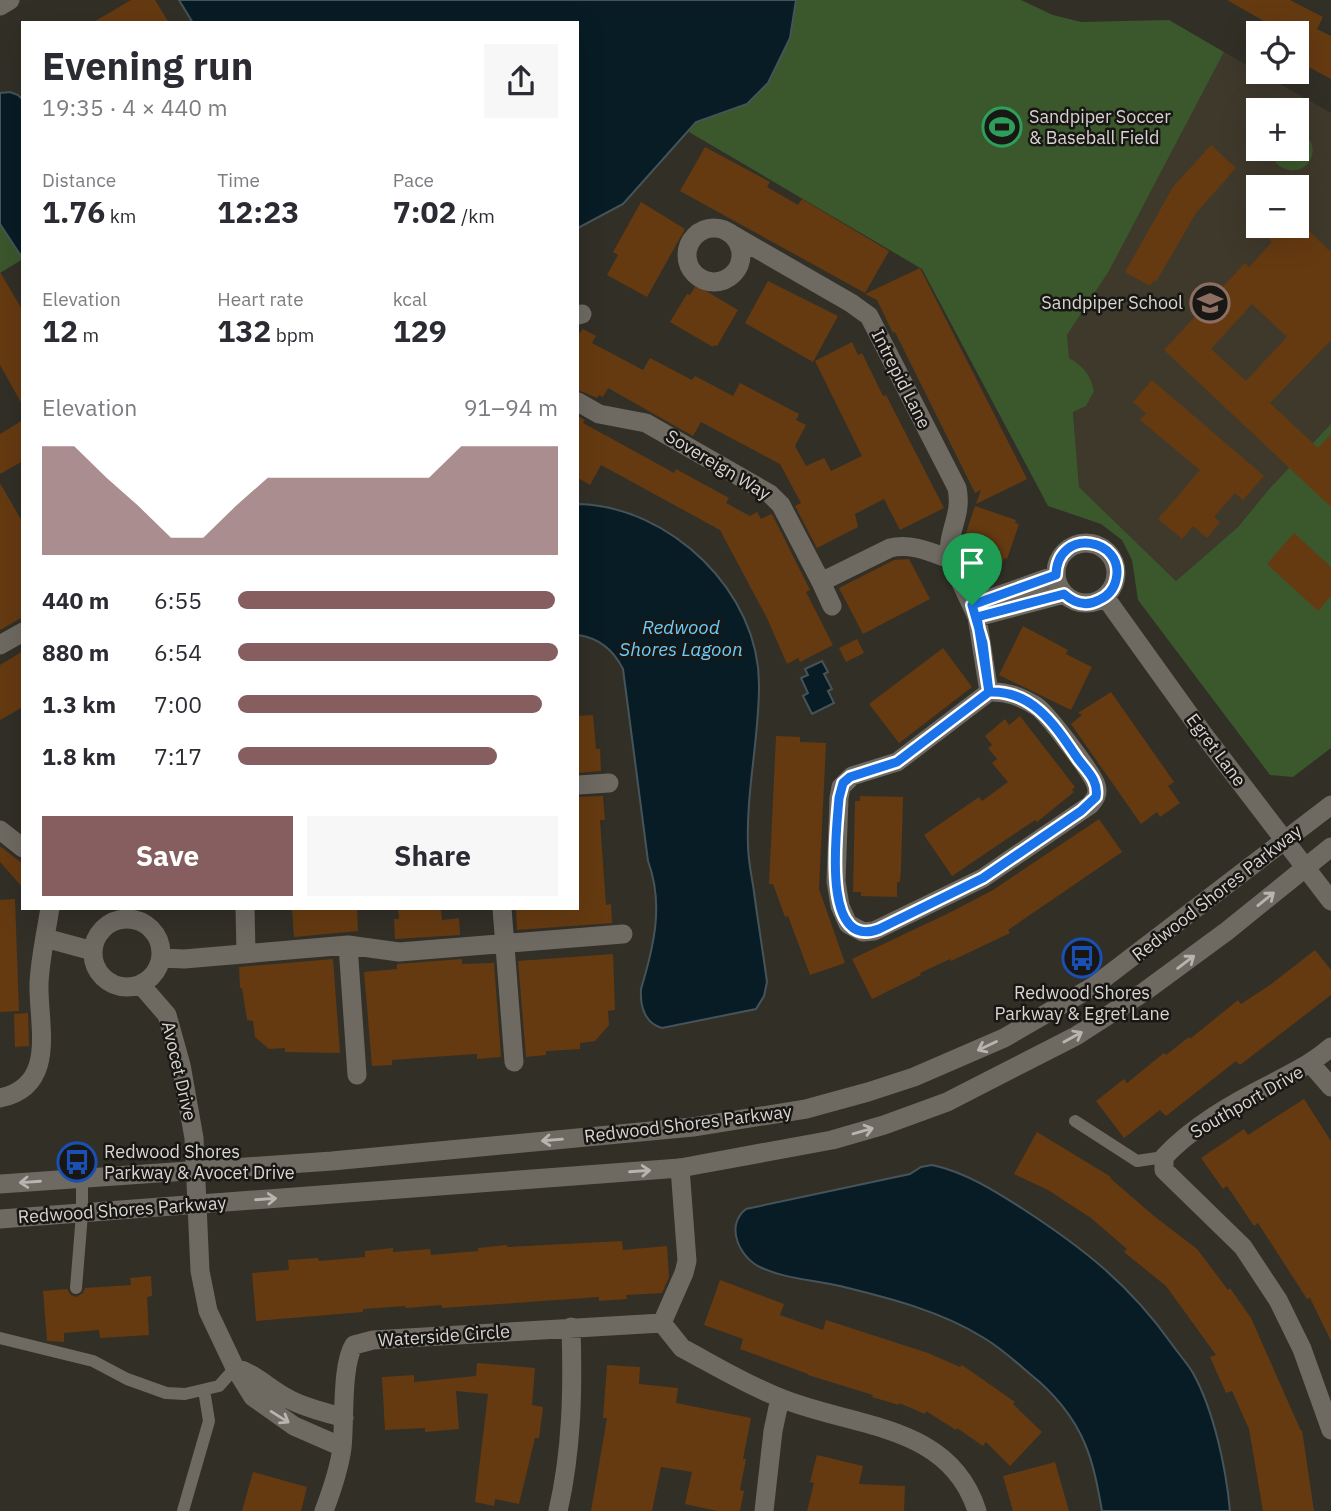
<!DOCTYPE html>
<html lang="en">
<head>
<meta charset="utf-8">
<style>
  :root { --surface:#fff; --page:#f7f7f7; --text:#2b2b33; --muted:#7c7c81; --accent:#865e60 }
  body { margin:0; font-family:"IBM Plex Sans",sans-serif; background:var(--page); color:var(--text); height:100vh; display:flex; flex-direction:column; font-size:26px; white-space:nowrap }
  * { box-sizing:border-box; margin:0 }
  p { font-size:23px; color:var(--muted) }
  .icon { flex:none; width:38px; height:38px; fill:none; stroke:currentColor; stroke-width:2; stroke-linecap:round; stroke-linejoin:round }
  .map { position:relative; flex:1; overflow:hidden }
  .details { position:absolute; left:21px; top:21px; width:558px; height:889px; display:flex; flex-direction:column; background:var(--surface); border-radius:0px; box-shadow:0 7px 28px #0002 }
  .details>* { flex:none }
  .tools { position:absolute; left:1246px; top:21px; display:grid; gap:14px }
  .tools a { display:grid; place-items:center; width:63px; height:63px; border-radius:0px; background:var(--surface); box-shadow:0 7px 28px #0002; font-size:35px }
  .pin { position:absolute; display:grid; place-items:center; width:60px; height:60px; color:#fff; margin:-72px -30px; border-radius:50% 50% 50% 0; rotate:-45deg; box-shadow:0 0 7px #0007 }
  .pin .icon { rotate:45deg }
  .round { display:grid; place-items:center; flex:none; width:74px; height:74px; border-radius:0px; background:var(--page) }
  .summary { display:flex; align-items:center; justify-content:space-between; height:119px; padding:0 21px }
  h1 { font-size:38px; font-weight:800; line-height:52px }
  .figures { display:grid; grid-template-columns:repeat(3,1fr); gap:10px; height:119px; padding:7px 21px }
  .figures div { display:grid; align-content:center }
  .figures b { font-size:30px; font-weight:800 }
  .figures small { font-size:19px; font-weight:400 }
  .figures p { font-size:19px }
  .chart { height:196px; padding:14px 21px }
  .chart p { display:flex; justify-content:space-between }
  .chart svg { width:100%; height:126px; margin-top:7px; fill:var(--accent); opacity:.7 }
  .button { display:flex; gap:14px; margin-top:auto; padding:14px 21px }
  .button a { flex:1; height:80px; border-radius:0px; background:var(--accent); color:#fff; font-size:28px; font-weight:800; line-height:80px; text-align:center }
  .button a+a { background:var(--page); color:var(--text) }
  ul { padding:0 21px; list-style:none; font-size:23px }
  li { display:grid; grid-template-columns:112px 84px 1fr; align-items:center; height:52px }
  li i { height:18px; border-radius:9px; background:var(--accent) }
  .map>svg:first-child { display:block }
  .built { fill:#3f392c; fill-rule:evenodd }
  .green { fill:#3b572c }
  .water { fill:#081c26; stroke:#465459; stroke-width:2 }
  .building { fill:#653a11; fill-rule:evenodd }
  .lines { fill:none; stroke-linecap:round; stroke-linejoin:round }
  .service { stroke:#6e6a62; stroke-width:12 }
  .minor { stroke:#6e6a62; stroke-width:19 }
  .secondary { stroke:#6e6a62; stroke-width:19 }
  .oneway { stroke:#b8b5b0 }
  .route-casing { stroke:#fff; stroke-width:14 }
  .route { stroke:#1a73e8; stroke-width:9 }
  .labels { text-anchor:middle; stroke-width:5; stroke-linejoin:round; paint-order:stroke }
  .poi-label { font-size:18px; fill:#d8d5d1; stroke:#191714; text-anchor:start }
  .street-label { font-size:18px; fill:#d8d5d1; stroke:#191714 }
  .water-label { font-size:19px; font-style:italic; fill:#6ccdf9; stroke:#191714 }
</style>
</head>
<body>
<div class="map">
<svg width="1331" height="1511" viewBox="0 0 1331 1511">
  <rect width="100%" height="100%" fill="#322f27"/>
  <path class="built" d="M1224 52 1331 113V424L1270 488 1238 527 1176 581 1079 487 1067 335 1109 271ZM1258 110H1297V149H1258ZM1258 187H1297V226H1258Z"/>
  <path class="green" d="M796 0H1021L1053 15 1081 22 1169 20 1224 52 1109 271 1067 335 1069 358C1084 367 1090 374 1094 391L1086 406 1073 412 1079 487 1176 581 1238 527 1270 488 1331 424V748L1293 777 1270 775 1138 600 1132 560 1122 540 1101 524 1048 506 922 269 689 132 696 122 747 104 790 38Z
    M1297 131C1331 144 1303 188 1276 163L1272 149H1297Z
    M0 224 23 259 0 273Z"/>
  <path class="water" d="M179 0H796L790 38 768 83 747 104 696 122 623 204 578 228V23H193Z
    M10 92 18 95 23 100V259L0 224V93Z
    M578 504C670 506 760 592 759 686 759 739 746 792 748 845 748 861 752 877 754 892 758 922 763 952 767 982L764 996 756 1009 662 1028C644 1023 640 1005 641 989 654 946 664 904 648 861L623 669C614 651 599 638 578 635Z
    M822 661 828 672 824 674 832 689 828 691 834 703 812 714 803 696 808 693 801 678 808 675 805 669Z
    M932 1165C965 1172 995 1191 1023 1209 1083 1248 1129 1284 1171 1343 1178 1353 1187 1363 1193 1373 1214 1411 1226 1468 1230 1511H1102C1098 1489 1094 1465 1085 1444 1074 1417 1053 1392 1030 1374 1015 1361 1001 1348 984 1338 941 1311 889 1298 840 1286 815 1280 786 1279 762 1268 740 1259 724 1226 746 1209L910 1174 921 1167Z"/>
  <path class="building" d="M131 0H155L169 23H92Z
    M1227 0H1290L1323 17 1317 29 1331 36V79L1301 63 1306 54 1297 49V33H1273L1276 28Z
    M1211 145 1236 168 1196 213 1156 282 1154 280 1150 286 1125 272 1173 187Z
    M705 147 770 182 767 187 798 205 802 199 889 251 865 293 680 191Z
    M641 202 685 229 647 297 607 275 618 255 613 252Z
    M1256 226H1304L1331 252V340L1270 403 1318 448 1331 434V507L1164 350 1245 263 1249 267 1272 242ZM1252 304 1287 337 1246 381 1211 349Z
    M920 268 1027 479 976 504 981 490 975 493 895 332 893 333 877 300 865 294Z
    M0 272 23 311V406L0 365Z
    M768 281 838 316 813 362 745 323Z
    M696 285 738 310 717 346 714 345 713 347 670 322 687 294 690 295Z
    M583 329 596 336 592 343 643 370 650 358 692 380 695 376 733 396 740 383 799 414 796 420 806 425 795 446 806 466 824 458 831 471 862 456 815 361 852 342 858 355 862 353 883 396 886 395 944 508 900 530 884 499 855 514 858 527 817 548 795 506 801 503 780 464 701 422 693 436 608 388 603 397 599 395 597 398 578 390V335Z
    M1152 380 1264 476 1243 500 1235 493 1214 517 1220 522 1207 538 1193 526 1182 539 1158 519 1200 470 1140 420 1146 413 1133 402Z
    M578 416 585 420 583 423 674 473 676 469 729 498 726 503 750 516 757 512 761 519 771 514 773 516 810 590 806 592 833 645 800 662 798 658 787 664 767 618 720 530 601 465 590 485 578 478Z
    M23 420V461L0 474V434Z
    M0 483 23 523V617L0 630Z
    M975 506 1016 520 1015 523 1019 524 1007 559 1004 558 1000 570 963 558 965 551 962 550V545Z
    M1294 533 1331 567V596L1318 611 1267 564Z
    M909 559 930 599 863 634 839 588 894 560Z
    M1023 626 1068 650 1066 654 1092 667 1071 710 999 675Z
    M857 639 864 653 846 662 839 648Z
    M943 648 972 687 899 743 869 704Z
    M23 651V707L0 720V665Z
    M1111 692 1174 782 1168 786 1180 803 1160 817 1157 812 1141 824 1071 724 1082 715 1078 713Z
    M593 715 596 749H600L601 771 578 773V716Z
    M1020 716 1075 787 1072 790 1074 792 1037 822 1035 820 952 876 924 835 979 797 982 801 1008 782 992 763 997 759 988 748 992 745 985 736 1005 719 1009 725Z
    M776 736 800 737V742L826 743 819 889 845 963 810 975 788 916 785 917 773 884H769Z
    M603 796 605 820H600L606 905 611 904 612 923 517 930 516 908H578V797Z
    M860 796 903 797 901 868 900 882H897V897L861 896V892H853L855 801H860Z
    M1099 819 1122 852 1008 930 1010 933 951 961 950 959 920 973 921 975 872 999 852 959 949 913 993 890Z
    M0 846 23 864V888L0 862Z
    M15 899 19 1011 0 1012V900Z
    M292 908 357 910 358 931 294 937Z
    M398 908H441L442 920 459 918 460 935 395 939 394 919H399Z
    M1315 950 1331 970V995L1240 1065 1236 1061 1166 1116 1160 1110 1124 1138 1096 1101 1124 1079 1127 1083 1164 1053 1166 1055 1189 1037 1190 1039 1238 1000 1241 1004 1270 985Z
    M613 954 615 1010 608 1011 609 1025 595 1041 580 1043V1049L546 1051V1055L526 1057 518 961Z
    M333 959 340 1053 285 1052V1048L269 1049 255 1037 253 1021 247 1020 242 988H240L239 967Z
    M462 959V964L494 963 501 1057 477 1059V1054L432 1057 392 1060V1065L372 1066 364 972 397 969V964Z
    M28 1013 29 1046 15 1047 14 1014Z
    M1304 1099 1331 1141V1341L1310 1298 1307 1299 1258 1223 1254 1226 1227 1186 1223 1189 1201 1158 1244 1129 1248 1135Z
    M1037 1132 1111 1177 1110 1178 1154 1216 1197 1249 1228 1290 1230 1288 1251 1318 1301 1431 1302 1430 1314 1511H1263L1249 1429 1232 1391 1226 1393 1210 1357 1216 1355 1166 1286 1124 1252 1127 1249 1091 1218 1048 1190 1014 1174Z
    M622 1241 623 1250 667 1246 669 1277 662 1293 626 1295 627 1299 599 1301V1297L442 1308V1305L406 1308 405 1306 363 1309V1312L256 1321 252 1273 289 1270 288 1260 318 1258 319 1261 365 1257V1251L393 1248V1252L430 1249 431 1255 478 1251V1248L507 1245V1247Z
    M151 1276 152 1296 147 1297 149 1335 100 1338 99 1330 64 1333V1342L47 1341 43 1291 67 1289 71 1295 76 1297 83 1293 85 1288 131 1285 130 1278Z
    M720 1280 784 1304 780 1315 823 1330 826 1320 928 1353 960 1367 962 1365 1015 1402 1013 1404 1042 1432 1010 1466 986 1442 983 1446 957 1428 956 1430 926 1411 925 1414 899 1403V1405L872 1397 873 1395 808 1375V1374L740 1349 743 1339 704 1325Z
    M477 1363 535 1368 532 1405 543 1407 539 1438H535L519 1504 495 1499 494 1506 475 1502 488 1394 456 1391 459 1429 425 1432V1428L385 1430 382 1377 414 1375V1382L476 1376Z
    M607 1365 640 1367 639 1384 678 1388 676 1403 751 1418 743 1459H746L740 1490 744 1491 740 1511H717L685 1504 692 1472 661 1467 652 1511H591L607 1418H603Z
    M817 1455 863 1466 859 1484 905 1486 904 1511H807L814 1483 810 1482Z
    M1055 1462 1069 1511H1013L1003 1476Z
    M253 1472 307 1487 301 1511H242Z"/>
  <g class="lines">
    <path class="service" d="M1075 1121 1137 1161 1164 1157
      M76 1288 82 1214V1178
      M0 1338 93 1361 127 1379 166 1393 185 1394 219 1386 235 1368
      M183 1511 209 1421 204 1390"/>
    <path class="minor" d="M0 6 10 0
      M687 255a27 27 0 1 1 54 0a27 27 0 1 1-54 0Z
      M726 231 851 303 869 316 957 488C963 517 946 531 950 559
      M578 315 582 314
      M578 402 599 414 646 423 770 494 781 505 821 582 890 548C911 543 930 552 950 559L977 617 989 692
      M1056 573a30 30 0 1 1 60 0a30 30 0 1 1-60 0Z
      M821 582 832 606
      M1105 597 1204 735 1331 901
      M972 605 1056 575
      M977 617 1064 594
      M0 645 23 632
      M989 692C1007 691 1021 697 1036 706 1047 713 1093 774 1096 785 1099 794 1095 799 1090 805L983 878 874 931 863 932 848 924 840 906 836 881 839 798 841 787 852 776 897 762Z
      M578 785 609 783
      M0 830 23 848
      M245 908 246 952
      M502 908 514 1062
      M93 953a34 34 0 1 1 68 0a34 34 0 1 1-68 0Z
      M45 938 93 951
      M348 945 357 1075
      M161 958 184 959 348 945 399 952 623 934
      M141 985 167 1015 181 1065 194 1138 200 1271 208 1311 235 1368 253 1397 294 1426 342 1447
      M1331 1047C1310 1065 1295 1071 1271 1084 1233 1103 1193 1126 1164 1157V1170L1243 1247 1278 1300 1302 1349 1331 1430
      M1311 1064 1331 1087
      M0 1098C58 1086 38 1025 39 984 40 959 46 933 50 908
      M680 1168 687 1261 684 1273 662 1323 682 1348C714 1365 745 1384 778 1397 851 1428 949 1422 977 1511
      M235 1368C255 1373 268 1388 287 1398 304 1408 325 1412 344 1418
      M324 1511C332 1490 339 1470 342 1448 345 1422 341 1365 354 1345L373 1340 662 1323
      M558 1511C572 1450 573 1389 571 1327
      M764 1511 773 1431 780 1398"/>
    <path class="secondary" d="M0 1184 332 1161 693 1127 806 1109 868 1092 914 1077 1004 1038 1094 986 1331 805
      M0 1219 680 1168 832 1140 884 1125 947 1102 1076 1036 1144 992 1227 931 1331 847"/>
  </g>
  <defs><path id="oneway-shaft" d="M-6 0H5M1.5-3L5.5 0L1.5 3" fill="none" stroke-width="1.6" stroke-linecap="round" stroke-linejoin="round" transform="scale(1.75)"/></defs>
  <g class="oneway">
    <use href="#oneway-shaft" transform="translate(1266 899) rotate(-39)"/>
    <use href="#oneway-shaft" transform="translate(1186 962) rotate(-37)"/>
    <use href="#oneway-shaft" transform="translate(1073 1037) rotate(-29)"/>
    <use href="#oneway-shaft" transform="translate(987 1046) rotate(155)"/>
    <use href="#oneway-shaft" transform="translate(863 1131) rotate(-16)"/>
    <use href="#oneway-shaft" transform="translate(552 1140) rotate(175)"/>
    <use href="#oneway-shaft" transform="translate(640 1171) rotate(-4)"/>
    <use href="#oneway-shaft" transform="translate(30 1182) rotate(176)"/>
    <use href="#oneway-shaft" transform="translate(266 1199) rotate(-4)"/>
    <use href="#oneway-shaft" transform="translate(280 1417) rotate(32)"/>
  </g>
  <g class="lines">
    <g class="route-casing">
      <path id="route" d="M972 605 983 643 989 692 897 762 850 777 843 783 839 798C837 827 820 952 879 929L983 878 1081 811 1096 797C1099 781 1087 771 1078 759 1056 727 1034 690 989 692L977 617 1064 594C1074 603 1086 607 1099 600 1108 596 1114 589 1116 580 1126 538 1057 526 1056 575L972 605"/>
    </g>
    <use href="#route" class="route"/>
  </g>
  <defs>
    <g id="stadium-ring" transform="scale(2.0125)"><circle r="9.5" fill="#191714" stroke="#2e9e5b" stroke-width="1.5"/><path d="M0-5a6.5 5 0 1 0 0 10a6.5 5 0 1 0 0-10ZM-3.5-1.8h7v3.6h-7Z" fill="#2e9e5b"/></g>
    <g id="school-ring" transform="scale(2.0125)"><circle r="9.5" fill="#191714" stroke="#8d6e63" stroke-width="1.5"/><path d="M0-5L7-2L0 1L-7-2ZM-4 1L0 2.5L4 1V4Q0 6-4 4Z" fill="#8d6e63"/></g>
    <g id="bus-ring" transform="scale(2.0125)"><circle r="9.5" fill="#191714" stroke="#1a4fb4" stroke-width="1.5"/><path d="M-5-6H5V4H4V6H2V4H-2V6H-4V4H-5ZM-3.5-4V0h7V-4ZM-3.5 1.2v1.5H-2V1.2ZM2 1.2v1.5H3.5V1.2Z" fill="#1a4fb4"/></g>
  </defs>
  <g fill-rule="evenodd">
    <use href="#stadium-ring" x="1002" y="127"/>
    <use href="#school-ring" x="1210" y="303"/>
    <use href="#bus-ring" x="1082" y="958"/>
    <use href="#bus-ring" x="77" y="1162"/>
  </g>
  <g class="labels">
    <g class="poi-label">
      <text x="1029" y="123">Sandpiper Soccer<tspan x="1029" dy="21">&amp; Baseball Field</tspan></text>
      <text x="1183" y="309" text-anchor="end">Sandpiper School</text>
      <text x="1082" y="999" text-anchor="middle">Redwood Shores<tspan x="1082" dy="21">Parkway &amp; Egret Lane</tspan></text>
      <text x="104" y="1158">Redwood Shores<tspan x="104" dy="21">Parkway &amp; Avocet Drive</tspan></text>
    </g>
    <g class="street-label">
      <text transform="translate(901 379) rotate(63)" y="6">Intrepid Lane</text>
      <text transform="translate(718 465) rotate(31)" y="6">Sovereign Way</text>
      <text transform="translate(1216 750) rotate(53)" y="6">Egret Lane</text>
      <text transform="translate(1217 893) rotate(-38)" y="6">Redwood Shores Parkway</text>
      <text transform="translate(179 1071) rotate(77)" y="6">Avocet Drive</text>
      <text transform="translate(1247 1102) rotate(-30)" y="6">Southport Drive</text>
      <text transform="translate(688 1124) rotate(-7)" y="6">Redwood Shores Parkway</text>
      <text transform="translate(122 1210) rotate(-4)" y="6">Redwood Shores Parkway</text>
      <text transform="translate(444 1336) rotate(-4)" y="6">Waterside Circle</text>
    </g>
    <g class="water-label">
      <text x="681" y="634">Redwood<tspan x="681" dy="22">Shores Lagoon</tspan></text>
    </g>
  </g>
</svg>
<div class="tools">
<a><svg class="icon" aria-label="locate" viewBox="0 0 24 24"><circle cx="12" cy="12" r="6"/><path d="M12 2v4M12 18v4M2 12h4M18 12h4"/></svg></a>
<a>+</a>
<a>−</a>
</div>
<div class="pin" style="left:972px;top:605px;background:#1e9e55"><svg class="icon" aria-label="arrive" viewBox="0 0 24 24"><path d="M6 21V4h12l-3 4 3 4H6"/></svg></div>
<section class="details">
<div class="summary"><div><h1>Evening run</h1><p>19:35 · 4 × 440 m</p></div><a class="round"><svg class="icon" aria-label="share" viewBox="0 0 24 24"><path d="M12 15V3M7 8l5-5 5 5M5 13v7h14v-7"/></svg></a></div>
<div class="figures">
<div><p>Distance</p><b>1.76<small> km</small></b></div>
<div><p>Time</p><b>12:23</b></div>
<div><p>Pace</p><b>7:02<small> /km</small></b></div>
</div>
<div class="figures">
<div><p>Elevation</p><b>12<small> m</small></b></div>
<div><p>Heart rate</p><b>132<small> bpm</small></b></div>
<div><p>kcal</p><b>129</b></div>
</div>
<div class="chart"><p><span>Elevation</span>91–94 m</p>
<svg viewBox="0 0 160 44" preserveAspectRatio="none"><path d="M0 44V6L10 6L20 17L30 27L40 38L50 38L60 27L70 17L80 17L90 17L100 17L110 17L120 17L130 6L140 6L150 6L160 6V44z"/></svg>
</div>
<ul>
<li><b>440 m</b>6:55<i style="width:99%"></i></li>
<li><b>880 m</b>6:54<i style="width:100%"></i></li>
<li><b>1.3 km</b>7:00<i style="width:95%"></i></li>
<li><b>1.8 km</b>7:17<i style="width:81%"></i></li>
</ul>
<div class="button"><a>Save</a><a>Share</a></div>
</section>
</div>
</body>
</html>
